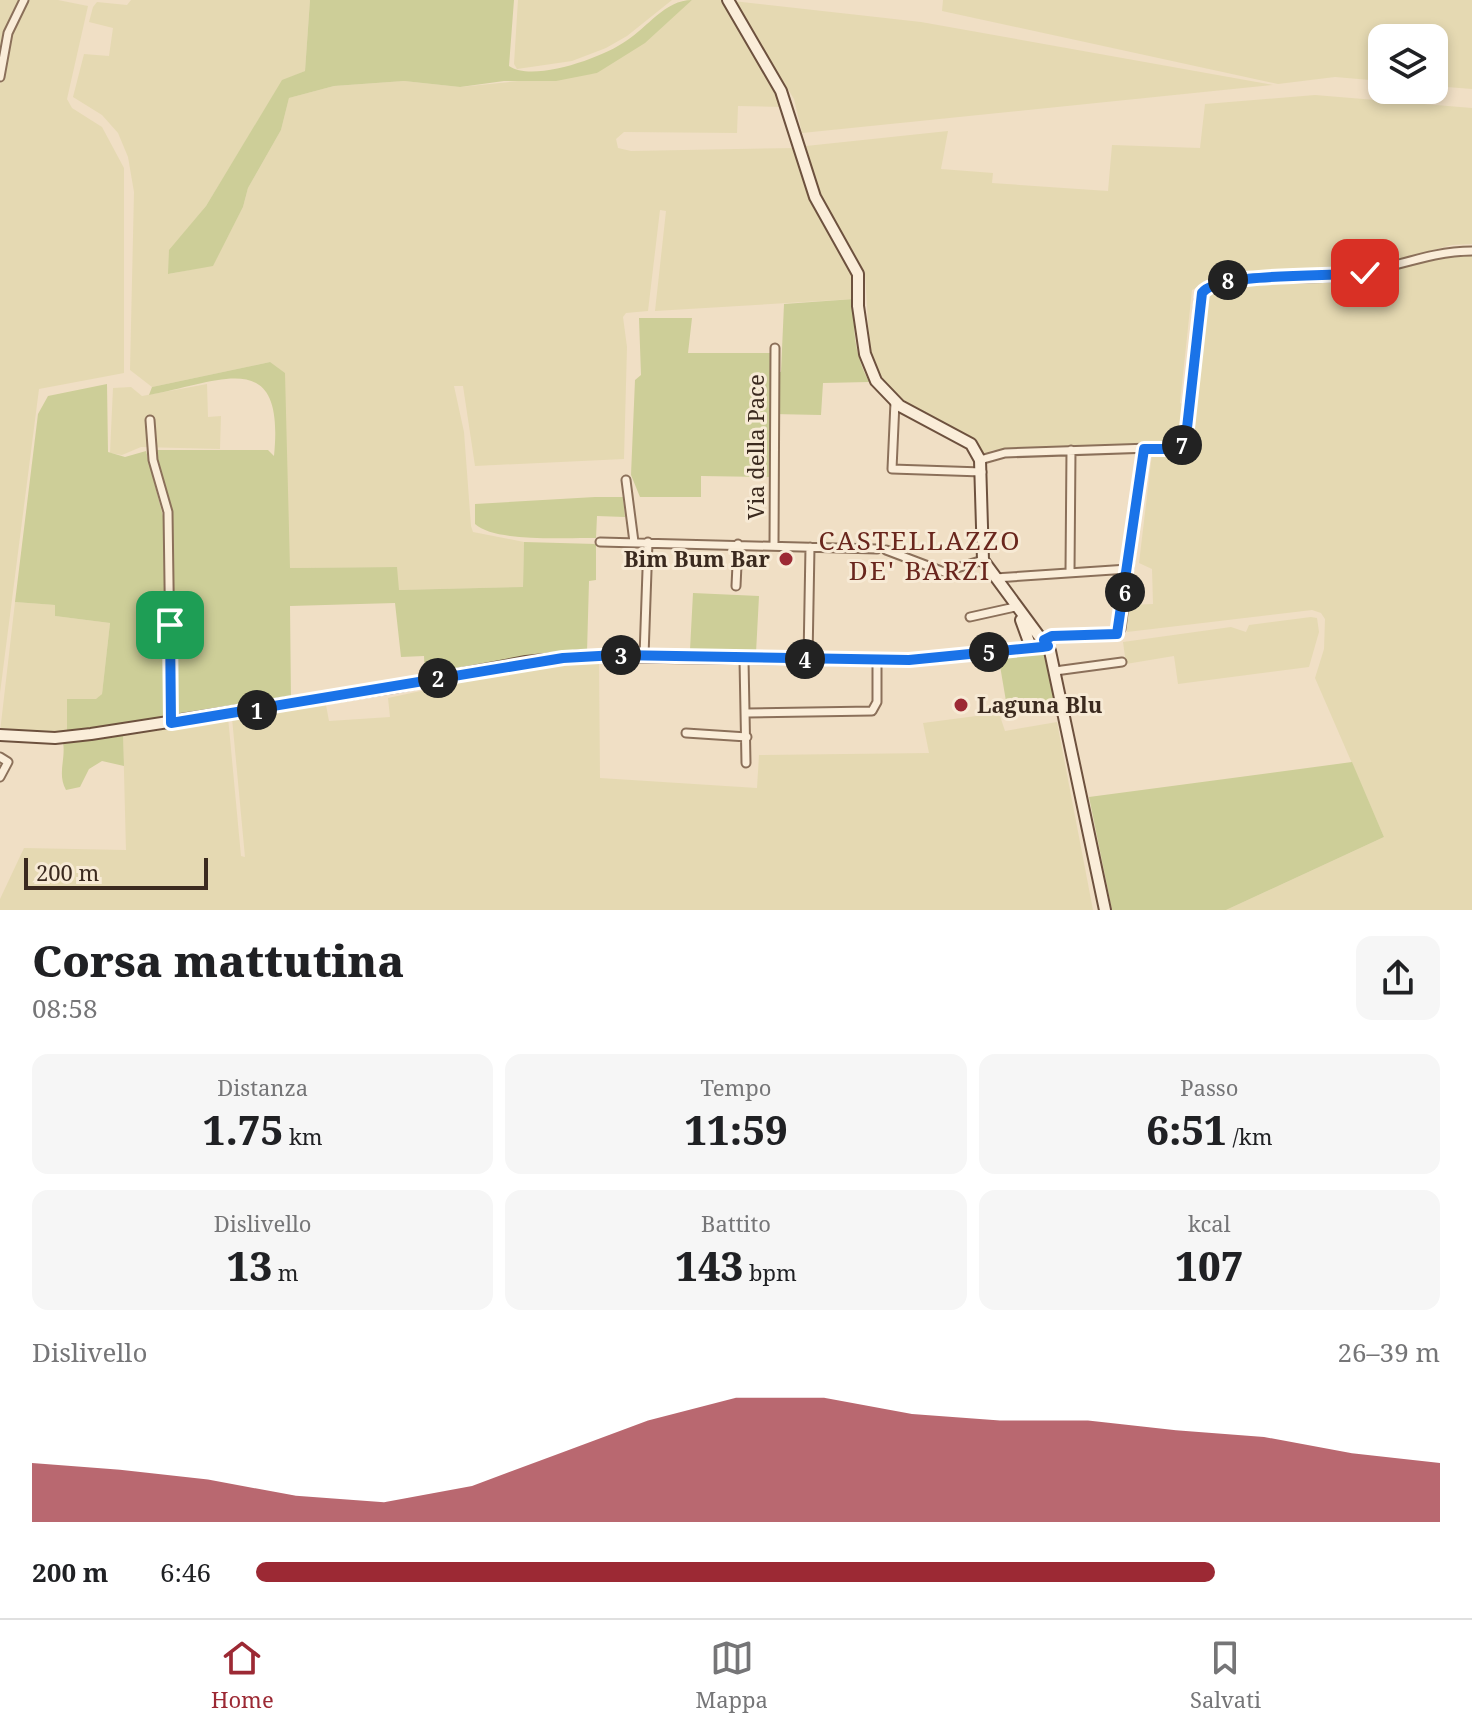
<!DOCTYPE html>
<html lang="it">
<head>
<meta charset="utf-8">
<style>
  :root { --surface:#fff; --page:#f6f6f6; --text:#202124; --muted:#757577; --line:#e0e0e0; --accent:#9c2934 }
  body { margin:0; font-family:"Noto Serif",serif; background:var(--page); color:var(--text); height:100vh; display:flex; flex-direction:column; font-size:30px; white-space:nowrap }
  * { box-sizing:border-box; margin:0 }
  p { font-size:26px; color:var(--muted) }
  .icon { flex:none; width:44px; height:44px; fill:none; stroke:currentColor; stroke-width:2; stroke-linecap:round; stroke-linejoin:round }
  .map { position:relative; height:910px; overflow:hidden }
  .drawer { display:flex; flex-direction:column; background:var(--surface); flex:1 }
  .drawer>* { flex:none }
  .fabs { position:absolute; left:1368px; top:24px; display:grid; gap:16px }
  .fabs a { display:grid; place-items:center; width:80px; height:80px; border-radius:16px; background:var(--surface); box-shadow:0 4px 12px #0003; font-size:40px }
  .scale { position:absolute; left:24px; bottom:20px; width:184px; box-sizing:border-box; padding-left:8px; border:4px solid #3b2a1f; border-top:0; font-size:22px; line-height:28px; white-space:nowrap; color:#3b2a1f; -webkit-text-stroke:6px #f7ead5; paint-order:stroke }
  .pin { position:absolute; display:grid; place-items:center; width:68px; height:68px; color:#fff; margin:-34px; border-radius:16px; box-shadow:0 4px 12px #0006 }
  .km { position:absolute; width:40px; height:40px; margin:-20px; border-radius:50%; background:#222; color:#fff; font-size:22px; line-height:40px; text-align:center }
  .round { display:grid; place-items:center; flex:none; width:84px; height:84px; border-radius:16px; background:var(--page) }
  .head { display:flex; align-items:center; justify-content:space-between; height:136px; padding:0 32px }
  h1 { font-size:44px; font-weight:800; line-height:60px }
  .figures { display:grid; grid-template-columns:repeat(3,1fr); gap:12px; height:136px; padding:8px 32px }
  .figures div { display:grid; align-content:center; border-radius:16px; background:var(--page); text-align:center }
  .figures b { font-size:40px; font-weight:800 }
  .figures small { font-size:22px; font-weight:400 }
  .figures p { font-size:22px }
  .chart { height:224px; padding:16px 32px }
  .chart p { display:flex; justify-content:space-between }
  .chart svg { width:100%; height:144px; margin-top:8px; fill:var(--accent); opacity:.7 }
  ul { padding:0 32px; list-style:none; font-size:26px }
  li { display:grid; grid-template-columns:128px 96px 1fr; align-items:center; height:60px }
  li i { height:20px; border-radius:10px; background:var(--accent) }
  .tab-bar { display:flex; justify-content:space-around; align-items:center; height:112px; border-top:2px solid var(--line); background:var(--surface); font-size:22px; color:var(--muted) }
  .tab-bar a { display:grid; justify-items:center; gap:4px }
  .tab-bar .current { color:var(--accent) }
  .map>svg:first-child { display:block }
  .farmland { fill:#e5d9b2 }
  .green { fill:#cdce98 }
  .lines { fill:none; stroke-linecap:round; stroke-linejoin:round }
  .street-casing { stroke:#8b705a; stroke-width:11 }
  .secondary-casing { stroke:#6d513e; stroke-width:14 }
  .street { stroke:#faedd9; stroke-width:7 }
  .secondary { stroke:#faedd9; stroke-width:10 }
  .route-casing { stroke:#fff; stroke-width:16 }
  .route { stroke:#1a73e8; stroke-width:10 }
  .poi-dot { fill:#9c2934; stroke:#f7ead5; stroke-width:3 }
  .labels { text-anchor:middle; stroke-width:6; stroke-linejoin:round; paint-order:stroke }
  .street-label { font-size:22px; fill:#3b2a1f; stroke:#f7ead5 }
  .poi-label { font-size:22px; font-weight:bold; fill:#3b2a1f; stroke:#f7ead5; text-anchor:end }
  .quarter-label { font-size:26px; letter-spacing:2px; fill:#69261d; stroke:#f7ead5 }
</style>
</head>
<body>
<div class="map">
<svg width="1472" height="910" viewBox="0 0 1472 910">
  <rect width="100%" height="100%" fill="#f0dfc5"/>
  <path class="farmland" d="M0 0H21L6 29 0 63Z
    M28 0H58L88 6 67 99 72 108 102 127 124 168V373L39 389 0 693V85L17 12Z
    M131 0H310L305 71 282 81 206 206 170 250 169 274 213 265 243 207 248 188 281 130 289 98 334 86 404 81 460 87 597 73 692 0H723L779 96 782 107 738 106 737 133 624 132 616 139 618 148 631 151 796 148 855 274 854 299 655 311 666 211 660 210 648 311 626 313 623 317 627 347 624 459 475 466 463 386H454L464 432 471 526 473 532 524 542 523 587 398 590 396 567 288 568 270 362 152 387 130 370 134 192 128 157 118 133 102 115 73 97 84 54 109 56 113 28 89 22 93 7 97 2 127 5Z
    M518 0H672L627 36 606 48 572 61 517 69 514 64Z
    M943 0H1472V89L1434 86V38H1382V81L1335 77 1278 84 942 11Z
    M733 1 921 22 1273 85 802 133 794 99Z
    M1315 95 1472 108V244L1452 245 1359 270 1236 275 1214 279 1192 290 1180 403 1183 404 1181 438 1173 446 1130 444 993 450 983 454 974 443 896 400 883 386 870 354 865 273 821 201 806 146 948 131 941 169 993 173 992 183 1108 191 1112 145 1200 148 1205 104Z
    M1439 253H1472V910H1226L1384 837 1315 678 1324 649 1325 619 1321 613 1312 610 1127 632V605L1153 604 1152 569 1139 563 1152 454 1167 456 1188 450 1204 299 1214 286 1267 281 1353 283Z
    M207 384 208 417 221 416 220 449 141 447 122 455 110 453 113 388 131 387 142 396Z
    M15 602 56 605 55 616 110 623 102 694 97 699H67V734L0 732Z
    M1311 617 1317 618 1319 632 1309 667 1178 684 1174 656 1126 664 1123 642 1231 627 1246 632 1249 625Z
    M599 663 600 778 757 788 759 755 929 753 923 723 999 713 1005 731 1057 722 1093 910H0V899L24 848 126 850 123 734 228 717 241 856 245 857 232 718 326 705 329 721 390 717 388 698 548 664Z"/>
  <path class="green" d="M310 0H514L509 66C533 83 604 57 626 41 648 27 665 0 692 0L645 43 597 73 556 81H504L460 87 404 81 334 86 289 98 281 130 248 188 243 207 213 266 168 274 169 250 206 206 282 80 305 71Z
    M854 299C853 331 854 353 869 382L823 383 821 415 773 414 770 477 701 476V497H640L631 475 635 380 641 375 639 318H692L688 353H771L770 370 781 372 784 304Z
    M270 362 285 373 290 568 397 567 399 590 523 587 524 542 596 544V580L589 581 587 652 425 677 424 656 401 657 395 603 290 606 291 701 176 718 172 518 155 450H268L274 456C285 346 223 381 149 395L152 387Z
    M107 384 108 452 125 457 146 451 164 520 167 718 67 732V699H96L102 694 110 623 55 616V605L15 602 38 414 48 396Z
    M595 497H623L625 517 597 516 596 538C568 537 496 543 475 524V504Z
    M693 593 759 596 756 653 690 650Z
    M1039 650 1047 658 1056 701 1007 707 998 654Z
    M123 734 124 766 102 761 89 769 80 787 66 790C57 774 66 759 63 742Z
    M1352 762 1384 837 1226 910H1112L1089 797Z"/>
  <g class="lines">
    <g class="street-casing">
      <path id="street" d="M0 77 8 33 24 0
        M895 402 892 469 982 472
        M150 420 153 460 168 512 171 723
        M980 460 1005 453 1180 447 1187 431 1199 300 1206 287 1213 283C1256 274 1300 281 1344 276 1388 271 1427 251 1472 251
        M626 480 634 542
        M600 542 877 549
        M774 545 775 348
        M886 550 944 572 983 560
        M1070 572 1071 450
        M995 578 1128 569
        M736 586 738 544
        M970 617 1015 607
        M1044 640 1052 636 1117 634 1121 629 1144 449
        M644 656 648 542
        M808 659 810 547
        M744 660 746 763
        M1055 671 1122 662
        M747 713 872 711 877 702V660
        M686 733 747 737
        M0 757 8 762 0 777"/>
    </g>
    <g class="secondary-casing">
      <path id="secondary" d="M728 0 781 91 815 197 858 274V306L865 354 876 381 900 406 971 444 980 460 983 560 1050 651 1105 910
        M1021 620 1029 642
        M0 735 55 738 91 734 393 687 526 662 583 656 909 660 1048 646"/>
    </g>
    <use href="#street" class="street"/>
    <use href="#secondary" class="secondary"/>
  </g>
  <g class="lines">
    <g class="route-casing">
      <path id="route" d="M170 625 171 723 563 658 617 655 909 660 1042 647 1048 646 1044 640 1052 636 1117 634 1144 449H1176L1186 437 1202 293C1217 272 1332 277 1365 273"/>
    </g>
    <use href="#route" class="route"/>
  </g>
  <g class="poi-dot">
    <circle cx="786" cy="559" r="8"/>
    <circle cx="961" cy="705" r="8"/>
  </g>
  <g class="labels">
    <g class="street-label">
      <text transform="translate(756 447) rotate(-90)" y="8">Via della Pace</text>
    </g>
    <g class="poi-label">
      <text x="770" y="567">Bim Bum Bar</text>
      <text x="977" y="713" text-anchor="start">Laguna Blu</text>
    </g>
    <g class="quarter-label">
      <text x="920" y="550">CASTELLAZZO<tspan x="920" dy="30">DE' BARZI</tspan></text>
    </g>
  </g>
</svg>
<div class="fabs">
<a><svg class="icon" aria-label="layers" viewBox="0 0 24 24"><path d="M12 4l9 5-9 5-9-5zM3 14l9 5 9-5"/></svg></a>
</div>
<div class="scale">200 m</div>
<div class="pin" style="left:170px;top:625px;background:#1e9e55"><svg class="icon" aria-label="arrive" viewBox="0 0 24 24"><path d="M6 21V4h12l-3 4 3 4H6"/></svg></div>
<div class="pin" style="left:1365px;top:273px;background:#d93025"><svg class="icon" aria-label="check" viewBox="0 0 24 24"><path d="M5 12l5 5 9-10"/></svg></div>
<b class="km" style="left:257px;top:710px">1</b>
<b class="km" style="left:438px;top:678px">2</b>
<b class="km" style="left:621px;top:655px">3</b>
<b class="km" style="left:805px;top:659px">4</b>
<b class="km" style="left:989px;top:652px">5</b>
<b class="km" style="left:1125px;top:592px">6</b>
<b class="km" style="left:1182px;top:445px">7</b>
<b class="km" style="left:1228px;top:280px">8</b>
</div>
<section class="drawer">
<div class="head"><div><h1>Corsa mattutina</h1><p>08:58</p></div><a class="round"><svg class="icon" aria-label="share" viewBox="0 0 24 24"><path d="M12 15V3M7 8l5-5 5 5M5 13v7h14v-7"/></svg></a></div>
<div class="figures">
<div><p>Distanza</p><b>1.75<small> km</small></b></div>
<div><p>Tempo</p><b>11:59</b></div>
<div><p>Passo</p><b>6:51<small> /km</small></b></div>
</div>
<div class="figures">
<div><p>Dislivello</p><b>13<small> m</small></b></div>
<div><p>Battito</p><b>143<small> bpm</small></b></div>
<div><p>kcal</p><b>107</b></div>
</div>
<div class="chart"><p><span>Dislivello</span>26–39 m</p>
<svg viewBox="0 0 160 44" preserveAspectRatio="none"><path d="M0 44V26L10 28L20 31L30 36L40 38L50 33L60 23L70 13L80 6L90 6L100 11L110 13L120 13L130 16L140 18L150 23L160 26V44z"/></svg>
</div>
<ul>
<li><b>200 m</b>6:46<i style="width:81%"></i></li>
</ul>
</section>
<nav class="tab-bar">
<a class="current"><svg class="icon" aria-label="home" viewBox="0 0 24 24"><path d="M3 11l9-7 9 7M6 9v11h12V9"/></svg>Home</a>
<a><svg class="icon" aria-label="map" viewBox="0 0 24 24"><path d="M3 6l6-2 6 2 6-2v14l-6 2-6-2-6 2zM9 4v14M15 6v14"/></svg>Mappa</a>
<a><svg class="icon" aria-label="saved" viewBox="0 0 24 24"><path d="M7 4h10v16l-5-4-5 4z"/></svg>Salvati</a>
</nav>
</body>
</html>
